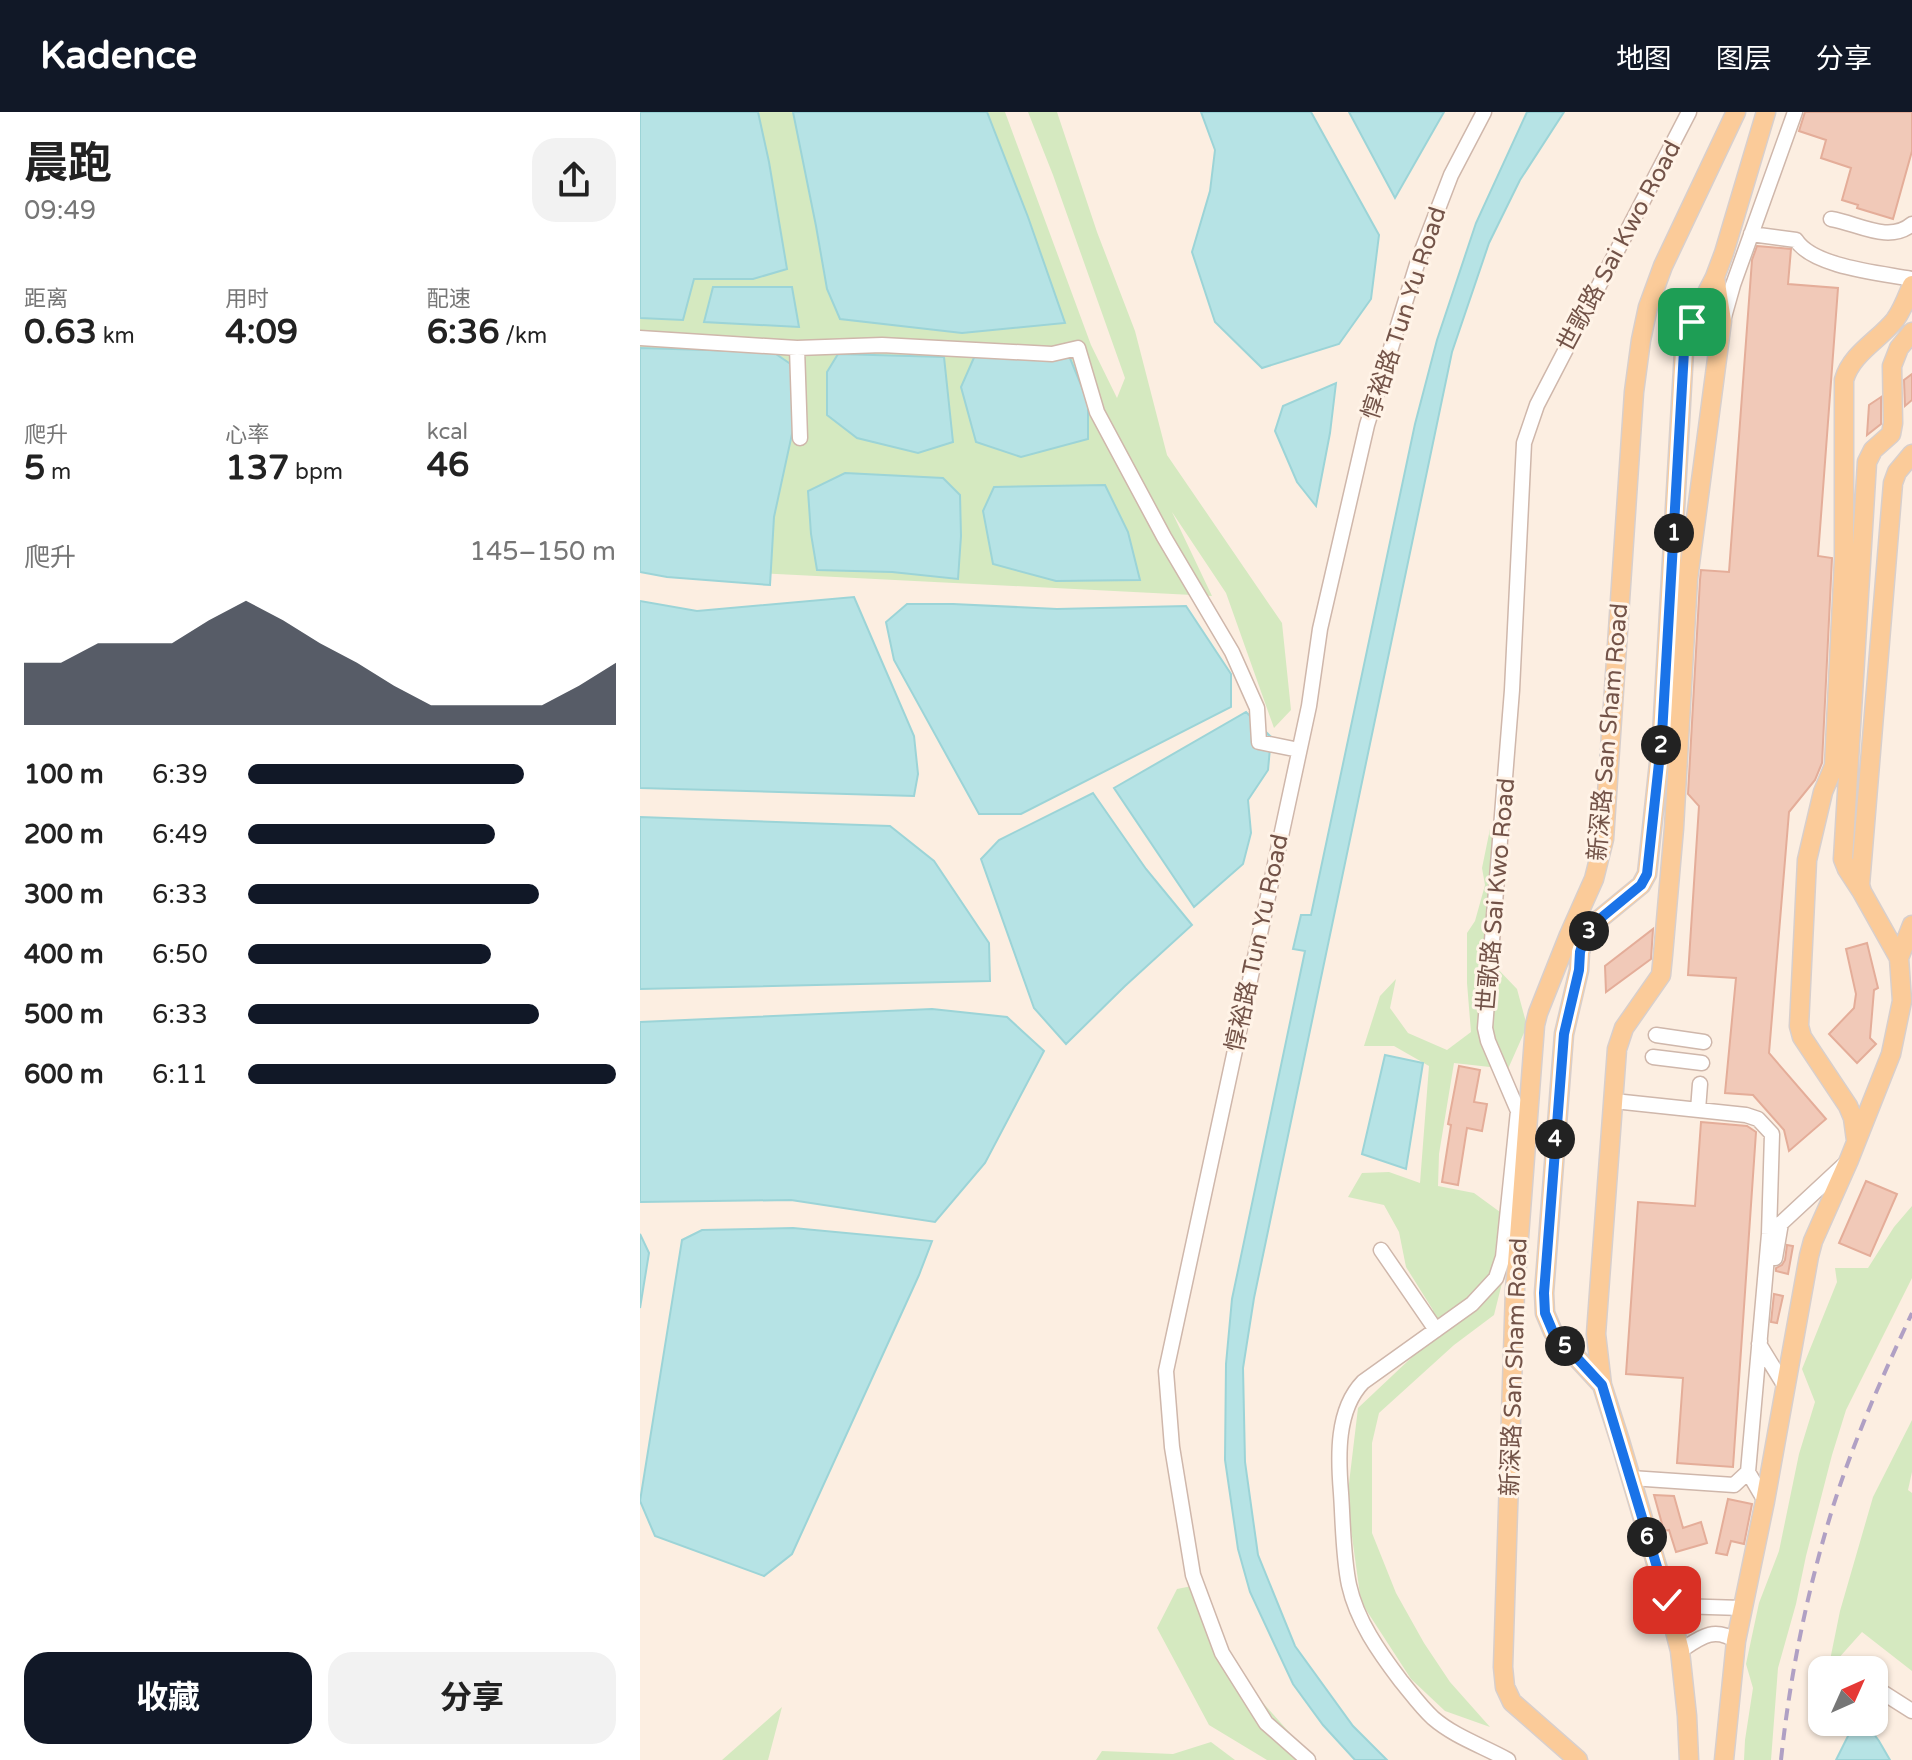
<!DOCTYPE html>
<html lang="zh">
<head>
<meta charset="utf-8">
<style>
  :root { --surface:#fff; --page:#f2f2f2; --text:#222; --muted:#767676; --accent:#111827 }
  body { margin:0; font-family:"Varela Round","Noto Sans SC",sans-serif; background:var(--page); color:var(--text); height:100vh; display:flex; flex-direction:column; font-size:30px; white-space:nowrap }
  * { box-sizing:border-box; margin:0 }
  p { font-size:26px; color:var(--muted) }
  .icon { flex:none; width:44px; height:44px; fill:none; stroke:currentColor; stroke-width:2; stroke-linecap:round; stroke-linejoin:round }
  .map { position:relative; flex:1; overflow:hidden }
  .drawer { display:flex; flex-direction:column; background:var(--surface); width:640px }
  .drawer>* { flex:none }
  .needle { width:52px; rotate:45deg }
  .buttons { position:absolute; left:1168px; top:1544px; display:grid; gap:16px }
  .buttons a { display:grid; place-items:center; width:80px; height:80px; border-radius:16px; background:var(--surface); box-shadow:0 2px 6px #0004; font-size:40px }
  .pin { position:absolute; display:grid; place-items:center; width:68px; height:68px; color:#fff; margin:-34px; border-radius:16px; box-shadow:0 4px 12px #0006 }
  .km { position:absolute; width:40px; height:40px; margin:-20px; border-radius:50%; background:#222; color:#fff; font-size:22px; line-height:40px; text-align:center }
  .round { display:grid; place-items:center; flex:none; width:84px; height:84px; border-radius:24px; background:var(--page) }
  .headline { display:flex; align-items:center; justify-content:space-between; height:136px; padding:0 24px }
  h1 { font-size:44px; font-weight:700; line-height:60px }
  .stats { display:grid; grid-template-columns:repeat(3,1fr); gap:12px; height:136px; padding:8px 24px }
  .stats div { display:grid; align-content:center }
  .stats b { font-size:34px; font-weight:700 }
  .stats small { font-size:22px; font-weight:400 }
  .stats p { font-size:22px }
  .chart { height:224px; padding:16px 24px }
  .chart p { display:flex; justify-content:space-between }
  .chart svg { width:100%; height:144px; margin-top:8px; fill:var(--accent); opacity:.7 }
  .cta { display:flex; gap:16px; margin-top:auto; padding:16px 24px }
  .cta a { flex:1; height:92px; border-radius:24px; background:var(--accent); color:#fff; font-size:32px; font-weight:700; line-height:92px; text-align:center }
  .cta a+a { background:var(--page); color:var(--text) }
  ul { padding:0 24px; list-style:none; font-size:26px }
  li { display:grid; grid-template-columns:128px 96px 1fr; align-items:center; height:60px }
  li i { height:20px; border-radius:10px; background:var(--accent) }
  header { display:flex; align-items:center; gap:48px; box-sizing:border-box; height:112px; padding:0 40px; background:var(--accent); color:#fff }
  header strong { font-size:38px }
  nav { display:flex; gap:44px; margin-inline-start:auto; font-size:28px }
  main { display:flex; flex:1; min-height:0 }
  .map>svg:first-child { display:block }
  .green { fill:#d5e9c0 }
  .water { fill:#b6e3e5; stroke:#9cd4d7; stroke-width:2 }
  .building { fill:#f1c9b8; stroke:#e4ad99; stroke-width:2 }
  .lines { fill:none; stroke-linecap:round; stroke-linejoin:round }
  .minor-casing { stroke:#cfb7ab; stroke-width:17 }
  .major-casing { stroke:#d8cfcc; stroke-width:21 }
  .minor { stroke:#fff; stroke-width:14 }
  .major { stroke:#fbcb99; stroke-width:18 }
  .rail { stroke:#b0a0c4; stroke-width:4; stroke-dasharray:12 8; stroke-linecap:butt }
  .route-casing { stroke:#fff; stroke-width:16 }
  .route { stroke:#1a73e8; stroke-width:10 }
  .labels { text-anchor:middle; stroke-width:6; stroke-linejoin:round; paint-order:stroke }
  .street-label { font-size:24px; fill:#735348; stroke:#fff3e7 }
</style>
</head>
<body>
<header>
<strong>Kadence</strong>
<nav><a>地图</a><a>图层</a><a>分享</a></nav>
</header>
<main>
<section class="drawer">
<div class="headline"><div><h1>晨跑</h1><p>09:49</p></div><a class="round"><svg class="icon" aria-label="share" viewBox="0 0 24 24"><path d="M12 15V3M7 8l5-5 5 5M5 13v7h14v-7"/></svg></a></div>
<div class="stats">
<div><p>距离</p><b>0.63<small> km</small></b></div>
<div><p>用时</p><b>4:09</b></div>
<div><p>配速</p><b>6:36<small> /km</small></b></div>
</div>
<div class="stats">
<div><p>爬升</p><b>5<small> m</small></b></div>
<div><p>心率</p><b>137<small> bpm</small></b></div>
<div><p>kcal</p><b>46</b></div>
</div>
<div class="chart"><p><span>爬升</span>145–150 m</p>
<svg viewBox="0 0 160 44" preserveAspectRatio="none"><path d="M0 44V25L10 25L20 19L30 19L40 19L50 12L60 6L70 12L80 19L90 25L100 32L110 38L120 38L130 38L140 38L150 32L160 25V44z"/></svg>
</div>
<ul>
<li><b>100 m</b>6:39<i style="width:75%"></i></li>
<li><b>200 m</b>6:49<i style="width:67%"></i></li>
<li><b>300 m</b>6:33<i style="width:79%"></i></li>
<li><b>400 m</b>6:50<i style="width:66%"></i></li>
<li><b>500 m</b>6:33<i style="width:79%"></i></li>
<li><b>600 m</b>6:11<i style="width:100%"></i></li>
</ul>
<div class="cta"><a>收藏</a><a>分享</a></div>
</section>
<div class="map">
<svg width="1272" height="1648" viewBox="0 0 1272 1648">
  <rect width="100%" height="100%" fill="#fceee1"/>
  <path class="green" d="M0 0H365L451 233 477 286 485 266 413 63 388 0H417L457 120 495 219 527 343 642 511 651 598 634 616 586 481 532 400 572 484 0 455Z
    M865 715 854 853 877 877 887 914 868 957 814 951 799 1042 798 1074 834 1081 860 1100 855 1142 864 1163 854 1203 814 1233 739 1301 732 1331V1421L756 1481 784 1531 810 1570 850 1615 805 1599 771 1567 721 1490 707 1388 718 1296 788 1230 793 1198 766 1155 759 1120 744 1093 708 1085 722 1061 749 1060 780 1071 789 954 754 934H724L740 884 756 867 750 896 768 921 807 938 831 920 827 871V821L835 809 845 773 842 756 850 717Z
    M1272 1094V1166L1206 1298 1192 1343 1166 1444 1156 1492 1138 1556 1131 1648H1104L1105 1628 1113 1576 1106 1552 1119 1491 1139 1439 1159 1342 1175 1290 1162 1257 1197 1170 1195 1156H1228L1254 1115Z
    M1272 1308V1360L1268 1378 1272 1381V1559L1222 1520 1188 1558 1200 1499 1233 1385Z
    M557 1473 565 1514 596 1548 615 1582 656 1628 659 1648H627L569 1613 517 1516 537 1477Z
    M142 1595 128 1648H82Z
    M571 1630 595 1648H456L462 1639 533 1642Z"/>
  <path class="water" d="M0 0H118L129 50 147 157 113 167H54L43 208 0 206Z
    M153 0H347L388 105 425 211 322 221 200 207 187 177 176 114Z
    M561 0H671L739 123 731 187 699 232 622 256 575 210 552 140 570 79 575 38Z
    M709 0H804L755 86Z
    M887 0H924L880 68 849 131 812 240 614 1186 603 1256 605 1350 618 1443 655 1534 713 1614 747 1648H715L683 1613 653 1572 610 1480 598 1437 585 1348 586 1252 592 1187 665 839 653 837 661 803H671L775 312 797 228 836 111Z
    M73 175H152L159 215 64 210Z
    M425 234 448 290V327L381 345 336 330 321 275 336 241Z
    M0 236 133 240 165 262 134 405 130 473 27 465 0 460Z
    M198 242 304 245 313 330 278 341 217 326 187 303V260Z
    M696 271 690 321 676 394 657 370 635 319 643 294Z
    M205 361 303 366 320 383 321 424 318 467 252 460 177 458 171 422 168 379Z
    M465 373 488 420 500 468 416 469 353 452 343 399 354 375Z
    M214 485 274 624 278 662 274 684 0 676V489L57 499Z
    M267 492H313L417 497 546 494 591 562V595L381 702H339L254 548 246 510Z
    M606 600 631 625 628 658 608 688 611 721 603 752 554 795 474 676Z
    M453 681 506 757 552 813 485 874 426 932 394 896 341 747 359 728Z
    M0 705 250 714 294 749 349 831 350 869 0 877Z
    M292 897 367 905 404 939 345 1051 295 1110 151 1088 0 1090V910Z
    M745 943 783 951 766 1057 722 1042Z
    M153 1116 292 1129 279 1163 152 1442 124 1464 15 1424 0 1389 42 1128 62 1118Z
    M0 1122 9 1141 0 1196Z
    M1215 1610H1225L1239 1629 1250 1648H1196Z"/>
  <path class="building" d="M1165 0H1272V39L1253 107 1217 96 1218 93 1202 88 1211 56 1181 46 1186 28 1159 19Z
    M1117 134 1151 137 1148 172 1198 176 1178 444 1192 446 1182 651 1175 668 1149 700 1129 941 1186 1007 1149 1039 1144 1018 1113 983 1085 981 1096 866 1048 863 1059 694 1048 682 1060 468 1061 458 1089 460 1112 148Z
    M1272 262V288L1265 294 1264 268Z
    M1241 285V312L1227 323 1229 293Z
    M1013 817 1011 847 966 880 965 854Z
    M1227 831 1238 876 1234 878 1230 926 1236 932 1217 951 1189 922 1214 896 1216 882 1206 837Z
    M819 954 840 958 834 990 847 992 842 1019 827 1016 818 1073 802 1070 811 1013 808 1012Z
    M1061 1010 1107 1014 1116 1020 1093 1355 1037 1351 1043 1266 986 1262 998 1090 1055 1094Z
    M1226 1069 1257 1082 1230 1144 1199 1131Z
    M1147 1133 1153 1134 1148 1162 1136 1159V1156L1142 1153 1145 1148Z
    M1134 1182 1143 1184 1137 1211 1131 1210Z
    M1014 1383 1034 1384 1043 1416 1061 1410 1067 1431 1036 1440 1029 1418 1024 1419Z
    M1088 1387 1112 1392 1104 1432 1091 1429 1087 1443 1076 1441Z"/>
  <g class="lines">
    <g class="minor-casing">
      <path id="minor" d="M1191 107C1217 111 1249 132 1272 112
        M1111 122 1156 128C1173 155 1241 161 1272 167
        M1084 205 1093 173 1155 0
        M0 226 157 236 242 233 412 242 438 236 457 300 524 425 592 540 617 596 619 630 659 638
        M157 236 160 326
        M1016 923 1064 930
        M1013 945 1062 951
        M974 989 1106 1003 1118 1007 1132 1022 1129 1122 1108 1360 1125 1389
        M1058 998 1060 972
        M1136 1116 1206 1051
        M741 1138 796 1218
        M1135 1146 1141 1111
        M1120 1229 1119 1232 1146 1276
        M991 1366 1094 1373 1108 1360
        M1027 1488 1037 1494 1102 1496
        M1040 1539C1060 1526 1073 1514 1096 1529
        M1242 1580 1272 1599
        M668 1648 626 1611 582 1541 553 1463 532 1335 526 1259 669 594 680 517 727 313 778 149 811 63 844 0
        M868 1648C843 1634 815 1625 793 1606 781 1595 771 1581 761 1569 739 1540 717 1509 709 1473 703 1445 703 1410 701 1381 698 1345 696 1298 723 1270L832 1192 856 1166 863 1145 878 999 848 929 845 916 872 578 884 331 897 293 1049 0"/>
    </g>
    <g class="major-casing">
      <path id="major" d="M1222 780 1207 757 1203 747 1227 350 1233 338 1251 322 1253 311 1252 254 1259 236 1272 220
        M1259 846 1222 780 1220 773 1253 371 1257 360 1272 342
        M1216 1028 1213 1006 1208 994 1162 925 1159 914 1167 748 1183 680 1194 654 1204 447V268C1211 242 1239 228 1255 208 1263 197 1267 185 1272 173
        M962 1273 913 1220 905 1201 904 1181 924 922 939 858 940 840 945 824 956 810 1001 773 1007 762 1022 623 1044 239 1052 210 1075 165 1084 141 1126 0
        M938 1648 872 1590 865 1575 863 1555 875 1178 895 913 898 901 929 823 954 767 964 727 994 280 1001 228 1008 195 1023 154 1096 0
        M1049 1648 1047 1604 1040 1539 1027 1488 980 1329 962 1273 956 1222 977 937 984 916 1021 863 1023 843 1034 716 1048 467 1082 209 1075 165
        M1084 1648 1096 1529 1125 1389 1169 1144 1173 1129 1209 1048 1251 942 1262 889 1259 846 1272 813"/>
    </g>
    <use href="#minor" class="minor"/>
    <use href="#major" class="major"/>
    <path class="rail" d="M1141 1648C1150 1563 1167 1480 1192 1398 1213 1330 1242 1265 1272 1201"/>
  </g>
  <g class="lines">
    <g class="route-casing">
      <path id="route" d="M1027 1488 962 1273 913 1220 905 1201 904 1181 924 922 939 858 940 840 945 824 956 810 1001 773 1007 762 1022 623 1044 239 1052 210"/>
    </g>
    <use href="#route" class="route"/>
  </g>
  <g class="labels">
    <g class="street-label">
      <text transform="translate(979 134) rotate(-62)" y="8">世歌路 Sai Kwo Road</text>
      <text transform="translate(764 201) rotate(-72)" y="8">惇裕路 Tun Yu Road</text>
      <text transform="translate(968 620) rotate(-85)" y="8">新深路 San Sham Road</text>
      <text transform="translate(856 783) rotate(-85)" y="8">世歌路 Sai Kwo Road</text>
      <text transform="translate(617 831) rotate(-78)" y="8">惇裕路 Tun Yu Road</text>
      <text transform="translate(874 1255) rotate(-88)" y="8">新深路 San Sham Road</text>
    </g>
  </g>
</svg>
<div class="buttons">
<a><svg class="needle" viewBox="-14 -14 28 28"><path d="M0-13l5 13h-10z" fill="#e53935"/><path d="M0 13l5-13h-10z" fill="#767676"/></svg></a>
</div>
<div class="pin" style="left:1052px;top:210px;background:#1e9e55"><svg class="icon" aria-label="arrive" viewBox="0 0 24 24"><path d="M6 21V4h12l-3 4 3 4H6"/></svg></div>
<div class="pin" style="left:1027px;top:1488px;background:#d93025"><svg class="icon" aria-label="check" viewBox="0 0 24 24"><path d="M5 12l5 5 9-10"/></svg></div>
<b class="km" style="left:1034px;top:421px">1</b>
<b class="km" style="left:1021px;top:633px">2</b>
<b class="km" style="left:949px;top:819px">3</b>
<b class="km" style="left:915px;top:1027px">4</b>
<b class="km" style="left:925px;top:1234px">5</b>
<b class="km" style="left:1007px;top:1425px">6</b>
</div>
</main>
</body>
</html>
